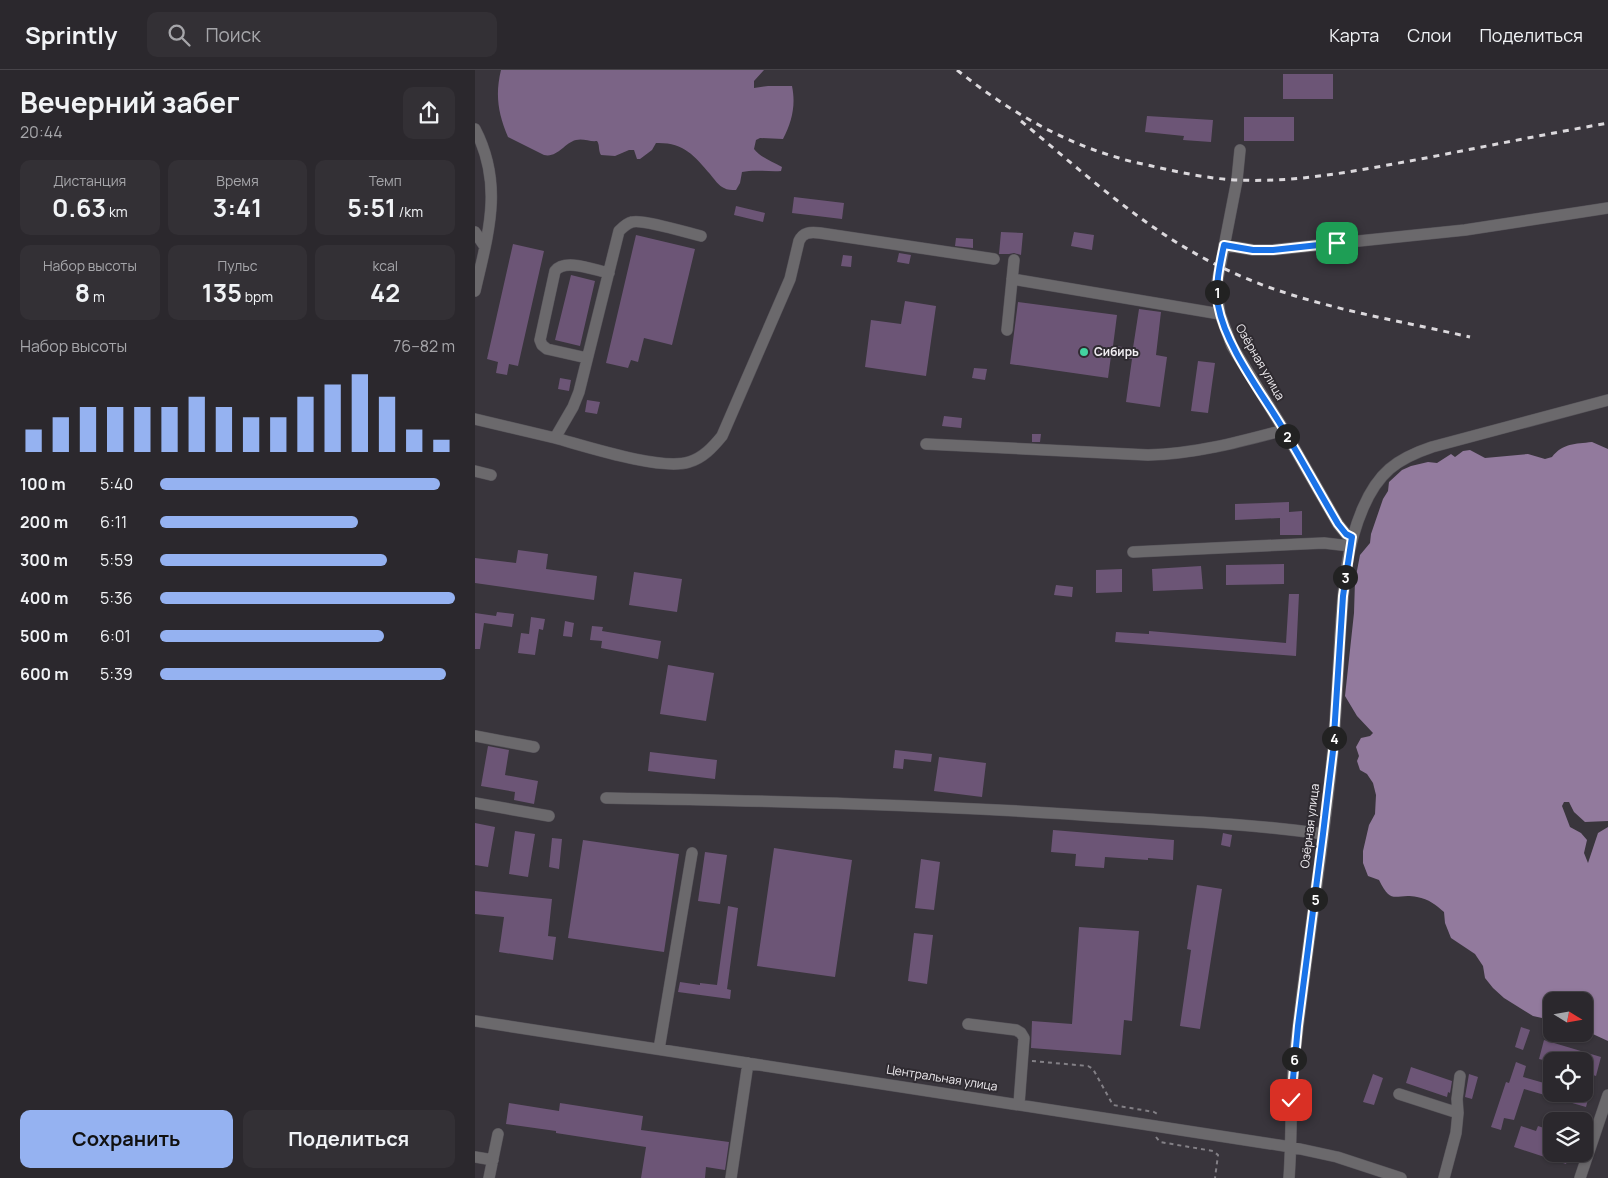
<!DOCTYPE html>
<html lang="ru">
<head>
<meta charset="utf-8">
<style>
  :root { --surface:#2b282d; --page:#333035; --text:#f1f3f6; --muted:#a6a6aa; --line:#474449; --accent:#95b2f1 }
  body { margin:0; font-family:Manrope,sans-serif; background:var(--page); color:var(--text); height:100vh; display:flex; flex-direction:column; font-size:19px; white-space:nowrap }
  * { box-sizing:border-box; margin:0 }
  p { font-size:16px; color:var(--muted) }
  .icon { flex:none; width:28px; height:28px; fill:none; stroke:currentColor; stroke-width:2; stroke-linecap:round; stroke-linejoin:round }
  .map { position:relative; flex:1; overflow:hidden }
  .drawer { display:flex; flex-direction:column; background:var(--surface); width:475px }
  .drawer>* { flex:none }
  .needle { width:32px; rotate:101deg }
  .controls { position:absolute; left:1068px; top:922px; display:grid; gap:10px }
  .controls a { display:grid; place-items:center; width:50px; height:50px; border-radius:10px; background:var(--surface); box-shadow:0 1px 4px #0004,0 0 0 1px var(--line); font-size:25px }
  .pin { position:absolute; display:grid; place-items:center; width:42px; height:42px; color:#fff; margin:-21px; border-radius:10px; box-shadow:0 2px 8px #0006 }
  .km { position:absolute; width:25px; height:25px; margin:-12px; border-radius:50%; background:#222; color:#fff; font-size:14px; line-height:25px; text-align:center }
  .round { display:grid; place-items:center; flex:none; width:52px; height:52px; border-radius:10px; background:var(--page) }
  .summary { display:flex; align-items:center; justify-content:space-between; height:85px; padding:0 20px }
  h1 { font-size:28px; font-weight:700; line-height:38px }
  .metrics { display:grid; grid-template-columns:repeat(3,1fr); gap:8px; height:85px; padding:5px 20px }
  .metrics div { display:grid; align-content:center; border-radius:10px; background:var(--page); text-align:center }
  .metrics b { font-size:25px; font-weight:700 }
  .metrics small { font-size:14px; font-weight:400 }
  .metrics p { font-size:14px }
  .chart { height:140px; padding:10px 20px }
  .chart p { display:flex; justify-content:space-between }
  .chart svg { width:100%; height:90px; margin-top:5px; stroke:var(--accent); stroke-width:6 }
  .action { display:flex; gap:10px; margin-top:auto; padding:10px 20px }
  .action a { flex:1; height:58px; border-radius:10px; background:var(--accent); color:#111; font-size:20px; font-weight:700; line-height:58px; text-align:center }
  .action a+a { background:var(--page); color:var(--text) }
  ul { padding:0 20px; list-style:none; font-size:16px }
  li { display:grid; grid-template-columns:80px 60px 1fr; align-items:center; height:38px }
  li i { height:12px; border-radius:6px; background:var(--accent) }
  header { display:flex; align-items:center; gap:30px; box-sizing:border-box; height:70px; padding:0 25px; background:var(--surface); border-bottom:1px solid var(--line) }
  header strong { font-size:24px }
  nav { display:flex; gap:28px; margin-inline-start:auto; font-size:18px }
  .search { width:350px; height:45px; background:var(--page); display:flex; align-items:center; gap:12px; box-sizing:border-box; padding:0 18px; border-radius:10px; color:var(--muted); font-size:19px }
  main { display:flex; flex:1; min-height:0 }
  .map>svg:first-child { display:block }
  .forest { fill:#7b6486 }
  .water { fill:#927a9d }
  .building { fill:#6c5576 }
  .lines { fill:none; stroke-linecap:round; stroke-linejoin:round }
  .minor-casing { stroke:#565359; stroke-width:12 }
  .path { stroke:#838086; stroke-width:2; stroke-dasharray:4 4; stroke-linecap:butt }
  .minor { stroke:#6b696c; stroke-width:11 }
  .rail { stroke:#dbd8dc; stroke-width:3; stroke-dasharray:6 6; stroke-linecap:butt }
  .route-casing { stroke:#fff; stroke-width:10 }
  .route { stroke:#1a73e8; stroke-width:6 }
  .poi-dot { fill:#43d4a0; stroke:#2f2b31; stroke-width:2 }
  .labels { text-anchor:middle; stroke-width:4; stroke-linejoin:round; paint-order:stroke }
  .poi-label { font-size:12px; font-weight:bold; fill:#f1eef2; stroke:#2f2b31; text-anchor:start }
  .street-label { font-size:12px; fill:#f1eef2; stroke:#2f2b31 }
</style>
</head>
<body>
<header>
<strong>Sprintly</strong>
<div class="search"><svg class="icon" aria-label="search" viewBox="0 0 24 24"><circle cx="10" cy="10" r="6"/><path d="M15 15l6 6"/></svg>Поиск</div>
<nav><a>Карта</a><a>Слои</a><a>Поделиться</a></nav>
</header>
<main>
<section class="drawer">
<div class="summary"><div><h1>Вечерний забег</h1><p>20:44</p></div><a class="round"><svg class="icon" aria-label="share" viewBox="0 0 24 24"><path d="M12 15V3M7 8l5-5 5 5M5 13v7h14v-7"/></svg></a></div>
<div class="metrics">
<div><p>Дистанция</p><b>0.63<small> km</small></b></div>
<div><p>Время</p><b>3:41</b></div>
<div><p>Темп</p><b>5:51<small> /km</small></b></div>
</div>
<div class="metrics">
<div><p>Набор высоты</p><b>8<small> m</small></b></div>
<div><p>Пульс</p><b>135<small> bpm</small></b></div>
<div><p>kcal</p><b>42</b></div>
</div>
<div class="chart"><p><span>Набор высоты</span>76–82 m</p>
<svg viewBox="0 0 160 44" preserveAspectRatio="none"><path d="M5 44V33M15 44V27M25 44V22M35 44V22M45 44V22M55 44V22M65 44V17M75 44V22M85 44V27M95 44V27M105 44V17M115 44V11M125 44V6M135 44V17M145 44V33M155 44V38"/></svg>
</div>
<ul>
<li><b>100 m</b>5:40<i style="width:95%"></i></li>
<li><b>200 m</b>6:11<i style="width:67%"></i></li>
<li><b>300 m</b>5:59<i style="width:77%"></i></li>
<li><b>400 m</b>5:36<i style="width:100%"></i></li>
<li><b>500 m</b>6:01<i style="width:76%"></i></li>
<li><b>600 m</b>5:39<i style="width:97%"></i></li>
</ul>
<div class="action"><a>Сохранить</a><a>Поделиться</a></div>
</section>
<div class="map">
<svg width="1133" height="1108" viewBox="0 0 1133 1108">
  <rect width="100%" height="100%" fill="#39353c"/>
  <path class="forest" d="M26 0H289L279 11V18L293 16H317C321 35 317 52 308 69L285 68 281 70 279 79C286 88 297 91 307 97L306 101C293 102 280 99 267 102L265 113 261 120C257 120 252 120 249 118 244 116 239 109 235 104 219 85 208 72 181 73L177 80 165 89H162L159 80H154L140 86 126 85C123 80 125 75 122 71 115 72 108 68 101 70 89 73 83 88 69 85L33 67C23 43 20 25 26 0Z"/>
  <path class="water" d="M1117 372 1133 379V751L1110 752 1099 742 1094 732H1089L1087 736 1095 757 1106 763 1112 770 1109 783 1113 793 1123 763 1133 757V971L1109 960V931H1076V950L1058 946 1029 928 1018 918 1010 908 1008 896 1000 884 976 868 970 853 969 842C961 835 954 829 942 827 921 822 917 837 904 810L893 806 888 793V781L894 755 900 744 901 725 898 713 892 704 885 700 882 691 884 686 881 677 886 668 895 666 898 663 882 646 870 626 879 543 880 511 885 485 895 473 896 464 908 429 913 421 914 412 927 400 936 396 953 392 962 393 976 384 980 387 988 381 995 380 1010 388 1053 384 1070 389 1077 387C1088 373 1100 374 1117 372Z"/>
  <path class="building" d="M808 4H858V29H808Z
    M672 46 738 50 736 72 708 70 709 66 670 62Z
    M769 47H819V71H769Z
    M319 127 369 133 367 149 317 143Z
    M261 136 290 143 288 152 259 145Z
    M526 162 548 163 546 185 539 183 534 184H524Z
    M599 162 619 165 617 180 596 176Z
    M161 165 220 179 197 275 169 268 163 292 156 290 153 298 131 293Z
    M481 168 498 169V178L480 176Z
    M38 174 69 181 43 296 34 294 32 305 21 303 23 292 12 289Z
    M424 183 436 185 434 194 422 192Z
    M368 185 377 186 376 197 366 196Z
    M96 205 120 211 105 276 80 270Z
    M430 231 461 236 451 306 390 297 396 250 426 254Z
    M543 232 642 245 638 276 658 278 664 239 686 242 681 285 692 287 685 337 651 332 657 289 636 286 633 308 535 294Z
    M723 291 740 293 733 343 716 341Z
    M499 298 512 299 510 310 497 308Z
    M85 308 96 310 94 321 83 319Z
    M112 330 125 332 122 344 110 342Z
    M469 346 487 348 486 358 467 356Z
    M557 364H566L565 372H557Z
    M814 432V442L827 441V465H805V448L760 450V434Z
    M43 480 73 484 71 499 122 506 119 530 0 513V488L41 493Z
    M809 494V514L751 515V495Z
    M726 496 728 519 678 521 677 499Z
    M647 499V522L621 523V500Z
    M159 502 207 509 202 542 154 535Z
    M581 515 598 517 597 527 579 525Z
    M814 524H824L821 586 640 572 641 562 674 564V561L811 573Z
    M22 542 39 544 37 557 9 553 5 579H0V543L21 546Z
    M56 547 70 549 68 560 64 559 60 585 43 583 46 563 54 564Z
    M90 551 99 553 97 567 88 566Z
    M117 556 128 557 127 561 186 571 183 589 126 578 127 571 115 570Z
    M193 595 239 603 231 651 185 644Z
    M13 676 34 680 30 705 63 711 59 734 39 730 40 722 6 716Z
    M420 680 457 684 456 692 429 689 428 699 418 698Z
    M175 682 242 690 240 709 173 701Z
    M464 687 511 693 507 727 459 721Z
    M0 753 20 757 13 797 0 795Z
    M578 760 699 770 698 790 673 788V790L630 787 629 798 600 796 601 784 576 782Z
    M40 761 60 764 53 807 34 804Z
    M748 763 757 765 755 777 746 775Z
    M77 768 87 769 84 799 74 797Z
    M108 770 204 784 189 882 93 868Z
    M299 778 377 790 360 907 282 896Z
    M230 782 252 785 245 834 223 831Z
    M446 789 465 792 459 840 440 838Z
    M722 815 747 819 725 959 705 956 716 880 712 879Z
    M0 821 77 829 73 866 81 867 78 890 24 882 29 847 0 844Z
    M253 836 263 838 252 919 256 920 255 929 203 922 205 912 225 915V913L242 915Z
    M604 857 664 861 657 951 649 950 646 985 556 978 557 951 597 954Z
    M439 863 458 865 452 914 433 911Z
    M1046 957 1055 960 1048 980 1040 977Z
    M1069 970 1126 987 1121 1006 1109 1002V991H1072L1064 989Z
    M1041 992 1051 996 1048 1007 1076 1015V1024H1106L1114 1026 1111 1037 1049 1019 1039 1050 1029 1048 1026 1060 1016 1057 1031 1012 1034 1013Z
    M936 997 977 1011 975 1023 973 1022 972 1027 931 1013Z
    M898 1004 908 1008 899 1035 888 1032Z
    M994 1004 1003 1007 997 1029 990 1027Z
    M34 1033 84 1041 85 1033 168 1046 166 1060 254 1072 250 1100 231 1097 230 1108H166L171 1077 81 1063V1061L31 1054Z
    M1046 1056 1061 1061 1063 1056 1072 1059 1071 1064 1076 1065V1084H1095L1091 1094 1039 1077Z"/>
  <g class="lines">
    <g class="minor-casing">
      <path id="minor" d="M0 59C29 115 13 164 0 221
        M765 80 762 110 742 213V224L745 244 757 276 809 360 863 454 871 464 877 467
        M0 162 10 177
        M749 175 778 180H797L990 160 1133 138
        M537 209 745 244
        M532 260 539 190
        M112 288 72 279 67 275 65 270 80 201C90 188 119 200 134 203
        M0 349 80 368 98 337 104 322 144 161C148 157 152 153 157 152 168 149 213 163 226 166
        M80 368C110 376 186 401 214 392 228 388 238 377 247 366L315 209 324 171C328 162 335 162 345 163L519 189
        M451 374 673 385C720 384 764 372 809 360
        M0 401 16 405
        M658 482 826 474 849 473 875 476
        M0 666 59 677
        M131 728C300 731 469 735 637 747 708 751 778 754 848 764
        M0 733 74 746
        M0 951 816 1077 862 1087 926 1108
        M493 954 541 960 546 963 549 968 544 1034
        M184 979 217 783
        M924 1024 983 1043 981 1063 969 1108
        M983 1043 982 1029 985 1006
        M0 1087 18 1090
        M14 1108 23 1064
        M256 1108 273 993
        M814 1108C817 1069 815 1030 819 992 830 888 848 784 858 680 861 642 863 605 865 568 868 524 870 479 888 438 903 403 921 389 957 377L1133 330
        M1105 1108 1133 1025"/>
    </g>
    <path class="path" d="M557 991 613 996 618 999 638 1035 679 1042 684 1045
      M681 1067 685 1072 738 1081 743 1085 740 1108"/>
    <use href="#minor" class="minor"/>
    <path class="rail" d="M482 0C531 39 584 71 644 88 656 92 669 94 681 97 708 103 735 109 763 110 826 113 890 99 951 88 1012 76 1072 64 1133 53
      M546 51C609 103 670 160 744 196 819 234 912 248 995 267"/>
  </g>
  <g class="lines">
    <g class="route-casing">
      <path id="route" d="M816 1030 823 956 848 764 858 681 868 526 877 467 871 464 863 454C843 420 824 385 804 352 783 318 750 274 743 235 740 215 745 194 749 175L778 180H798L862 173"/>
    </g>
    <use href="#route" class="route"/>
  </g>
  <circle class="poi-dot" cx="609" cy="282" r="5"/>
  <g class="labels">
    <g class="poi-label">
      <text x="619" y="286">Сибирь</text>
    </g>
    <g class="street-label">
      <text transform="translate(785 292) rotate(60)" y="4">Озёрная улица</text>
      <text transform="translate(835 756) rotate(-83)" y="4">Озёрная улица</text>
      <text transform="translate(467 1008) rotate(9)" y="4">Центральная улица</text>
    </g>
  </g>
</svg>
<div class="controls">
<a><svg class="needle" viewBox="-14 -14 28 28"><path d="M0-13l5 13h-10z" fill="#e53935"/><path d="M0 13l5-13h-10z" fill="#a6a6aa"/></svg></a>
<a><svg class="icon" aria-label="locate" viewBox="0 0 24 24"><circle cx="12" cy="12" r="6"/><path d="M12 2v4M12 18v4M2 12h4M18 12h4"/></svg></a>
<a><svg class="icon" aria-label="layers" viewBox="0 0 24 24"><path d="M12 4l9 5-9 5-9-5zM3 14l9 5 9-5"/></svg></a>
</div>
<div class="pin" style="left:862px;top:173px;background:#1e9e55"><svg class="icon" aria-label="arrive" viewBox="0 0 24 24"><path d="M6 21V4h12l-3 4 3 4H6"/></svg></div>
<div class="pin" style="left:816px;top:1030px;background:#d93025"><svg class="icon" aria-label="check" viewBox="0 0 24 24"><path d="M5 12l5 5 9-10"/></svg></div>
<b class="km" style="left:742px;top:222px">1</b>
<b class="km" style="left:812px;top:366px">2</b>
<b class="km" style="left:870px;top:507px">3</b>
<b class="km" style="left:859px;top:668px">4</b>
<b class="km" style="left:840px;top:829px">5</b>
<b class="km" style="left:819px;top:989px">6</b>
</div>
</main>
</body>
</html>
